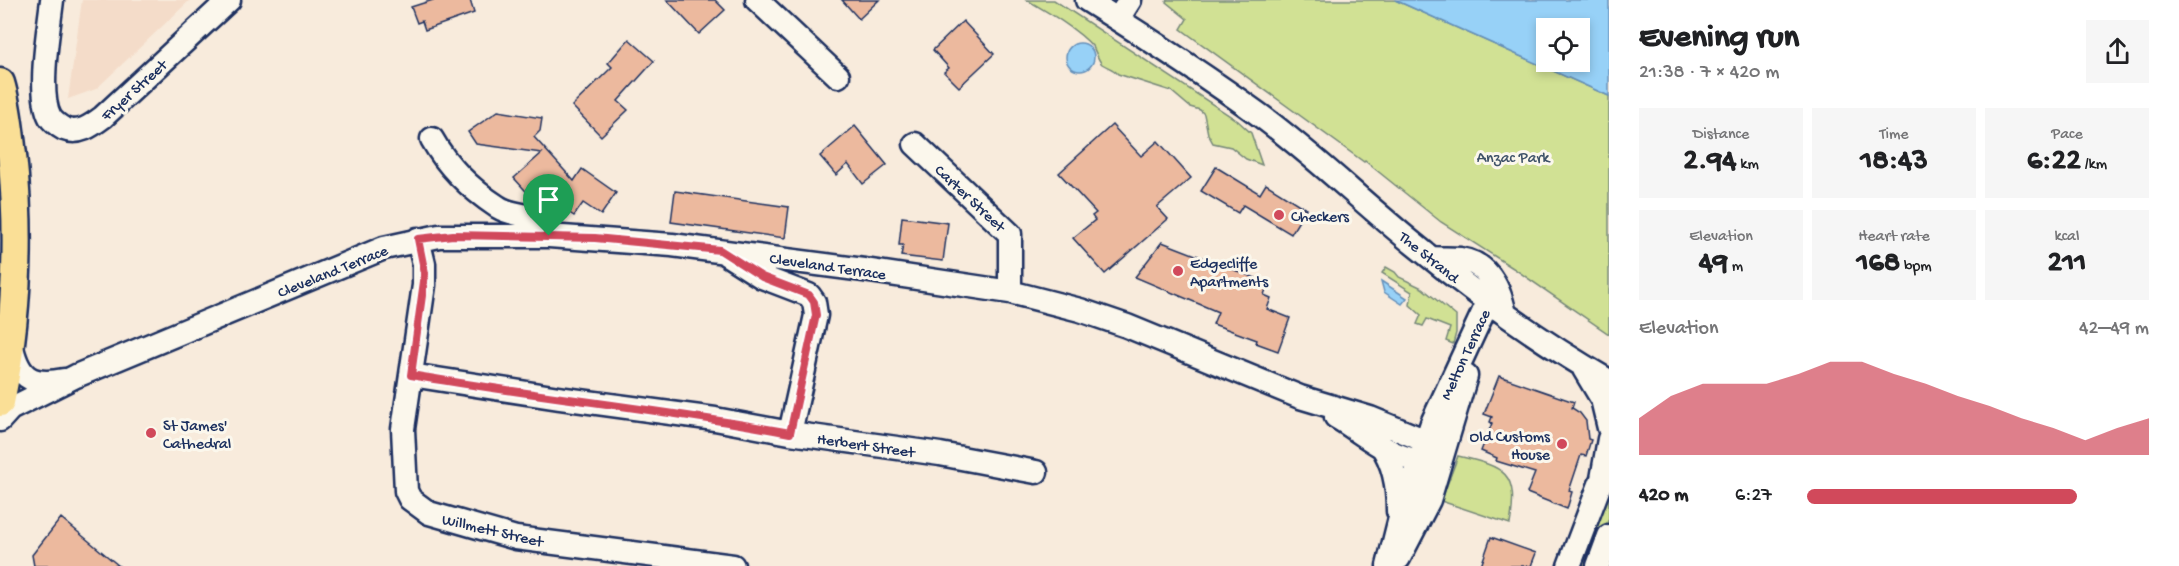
<!DOCTYPE html>
<html lang="en">
<head>
<meta charset="utf-8">
<style>
  :root { --surface:#fff; --page:#f6f6f6; --text:#202124; --muted:#757577; --accent:#d1495b }
  body { margin:0; font-family:"Gochi Hand",sans-serif; background:var(--page); color:var(--text); height:100vh; display:flex; flex-direction:column; font-size:22px; white-space:nowrap }
  * { box-sizing:border-box; margin:0 }
  p { font-size:20px; color:var(--muted) }
  .icon { flex:none; width:33px; height:33px; fill:none; stroke:currentColor; stroke-width:2; stroke-linecap:round; stroke-linejoin:round }
  .map { position:relative; flex:1; overflow:hidden }
  .panel { display:flex; flex-direction:column; background:var(--surface); width:570px }
  .panel>* { flex:none }
  .buttons { position:absolute; left:1536px; top:18px; display:grid; gap:12px }
  .buttons a { display:grid; place-items:center; width:54px; height:54px; border-radius:0px; background:var(--surface); box-shadow:0 3px 9px #0003; font-size:30px }
  .pin { position:absolute; display:grid; place-items:center; width:51px; height:51px; color:#fff; margin:-62px -26px; border-radius:50% 50% 50% 0; rotate:-45deg; box-shadow:0 0 6px #0007 }
  .pin .icon { rotate:45deg }
  .round { display:grid; place-items:center; flex:none; width:63px; height:63px; border-radius:0px; background:var(--page) }
  .headline { display:flex; align-items:center; justify-content:space-between; height:102px; padding:0 30px }
  h1 { font-size:33px; font-weight:700; line-height:45px }
  .figures { display:grid; grid-template-columns:repeat(3,1fr); gap:9px; height:102px; padding:6px 30px }
  .figures div { display:grid; align-content:center; border-radius:0px; background:var(--page); text-align:center }
  .figures b { font-size:30px; font-weight:700 }
  .figures small { font-size:16px; font-weight:400 }
  .figures p { font-size:16px }
  .chart { height:168px; padding:12px 30px }
  .chart p { display:flex; justify-content:space-between }
  .chart svg { width:100%; height:108px; margin-top:6px; fill:var(--accent); opacity:.7 }
  ul { padding:0 30px; list-style:none; font-size:20px }
  li { display:grid; grid-template-columns:96px 72px 1fr; align-items:center; height:45px }
  li i { height:15px; border-radius:8px; background:var(--accent) }
  main { display:flex; flex:1; min-height:0 }
  .map>svg:first-child { display:block }
  .built { fill:#f4dcc9 }
  .green { fill:#d1e194; stroke:#768879; stroke-width:1.5 }
  .water { fill:#97d1f7; stroke:#6590ba; stroke-width:1.5; fill-rule:evenodd }
  .building { fill:#ecb99e; stroke:#1b2f5e; stroke-width:1.5 }
  .lines { fill:none; stroke-linecap:round; stroke-linejoin:round }
  .minor-casing { stroke:#1b2f5e; stroke-width:27 }
  .major-casing { stroke:#1b2f5e; stroke-width:33 }
  .minor { stroke:#fbf7ec; stroke-width:22 }
  .major { stroke:#fadf96; stroke-width:28 }
  .route-casing { stroke:#fff; stroke-width:12 }
  .route { stroke:#d1495b; stroke-width:8 }
  .poi-dot { fill:#d1495b; stroke:#fbf7ec; stroke-width:2 }
  .labels { text-anchor:middle; stroke-width:6; stroke-linejoin:round; paint-order:stroke }
  .street-label { font-size:16px; fill:#1b2f5e; stroke:#fbf7ec }
  .park-label { font-size:16px; fill:#3f5369; stroke:#fbf7ec }
  .poi-label { font-size:16px; fill:#1b2f5e; stroke:#fbf7ec; text-anchor:start }
</style>
</head>
<body>
<main>
<div class="map">
<svg width="1609" height="566" viewBox="0 0 1609 566">
  <rect width="100%" height="100%" fill="#f8ebdc"/>
  <filter id="ink" filterUnits="userSpaceOnUse"><feTurbulence type="fractalNoise" baseFrequency=".0167" numOctaves="2"/><feDisplacementMap in="SourceGraphic" scale="12" xChannelSelector="R" yChannelSelector="G"/><feConvolveMatrix kernelMatrix="1 2 1 2 8 2 1 2 1" color-interpolation-filters="sRGB"/></filter>
  <g filter="url(#ink)">
    <path class="built" d="M82 0H190L96 89 68 99Z"/>
    <path class="green" d="M1027 0H1054L1238 121 1251 133 1262 165 1246 159 1231 147 1213 143 1208 134 1204 114 1200 110 1190 107 1171 91 1118 74C1113 68 1108 68 1102 64 1098 60 1096 52 1093 47 1079 30 1046 11 1027 0Z
      M1167 0H1395L1609 96V334L1513 268 1441 222 1365 161 1364 162 1181 29 1187 19 1166 2Z
      M1386 267 1395 272 1399 277 1422 288 1456 316V333L1453 344 1446 341 1450 328 1427 319 1423 326 1417 324 1421 315 1410 305 1412 292 1382 273Z
      M1458 456C1505 467 1519 472 1510 524L1441 501Z
      M1609 490V518L1591 566H1580Z"/>
    <path class="water" d="M1395 0H1609V96ZM1580 28V62H1546V28Z
      M1066 57a14 14 0 1 1 28 0a14 14 0 1 1-28 0Z
      M1381 281 1407 298 1402 304 1384 292Z"/>
    <path class="building" d="M433 0H470L474 13 425 30 422 21 417 23 411 7Z
      M667 0H715L725 10 699 34Z
      M842 0H879L859 19Z
      M963 21 994 54 959 87 944 72 949 68 933 50Z
      M629 39 654 61 618 101 628 110 601 136 572 106 612 67 608 63Z
      M498 111 542 118 540 131 534 137 574 181 582 169 616 193 601 215 583 203 574 216 542 194 534 200 514 178 542 153 476 144 468 132Z
      M1112 125 1141 156 1158 141 1191 178 1157 207 1168 219 1105 274 1073 238 1095 220 1092 216 1096 213 1059 173Z
      M855 126 887 165 863 184 848 164 836 175 820 156Z
      M1216 167 1260 194 1266 184 1306 209 1291 234 1243 205 1238 213 1201 191Z
      M675 191 789 207 785 238 671 222Z
      M902 217 948 223 943 261 901 256 903 245H899Z
      M1162 242 1268 283 1264 295 1271 298 1267 309 1290 318 1278 351 1256 343 1257 340 1213 324 1218 312 1135 277Z
      M1499 376 1574 402 1572 408 1580 413 1586 421 1588 439 1591 440 1586 456 1581 455 1569 491 1572 492 1567 509 1527 493 1535 473 1496 461 1497 458 1481 451 1492 423 1490 422 1492 417 1484 414Z
      M61 518 119 566H34L32 555Z
      M1491 537 1536 553 1531 566H1481Z"/>
    <g class="lines">
      <g class="minor-casing">
        <path id="minor" d="M52 0C49 28 37 93 50 117 53 122 59 126 64 129 79 135 91 126 103 117L229 0
          M757 0 838 76
          M1087 0C1146 37 1205 75 1261 116 1315 156 1363 203 1415 245 1476 295 1541 342 1609 381
          M1118 19 1130 0
          M432 139C447 166 472 190 498 207 519 220 537 208 549 236
          M915 144 1010 234V292
          M418 239 424 264V285L403 429 406 491 410 499 429 513 516 538 733 566
          M726 254 762 277 809 295 814 302 816 315 790 433
          M1432 258C1441 259 1451 258 1460 259 1489 263 1500 290 1505 314
          M11 343C18 376 29 387 64 380
          M1584 369 1602 399 1609 428
          M411 375 559 398 715 419 790 433 940 454 1036 472
          M1336 417C1363 432 1402 470 1434 457
          M0 420 10 409 76 376 384 248 439 236H549L672 245 864 270 1010 292 1080 310 1127 326 1300 397 1370 418 1426 441 1435 457 1436 476
          M1381 445C1395 465 1398 488 1398 511
          M1399 558 1429 500 1466 376
          M1388 566 1401 514 1432 423 1488 302
          M1569 566 1602 479 1609 439
          M1598 566 1609 536"/>
      </g>
      <g class="major-casing">
        <path id="major" d="M0 83C7 106 9 131 12 155 21 238 17 320 0 402"/>
      </g>
      <use href="#minor" class="minor"/>
      <use href="#major" class="major"/>
    </g>
  </g>
  <g class="lines" filter="url(#ink)">
    <g class="route-casing">
      <path id="route" d="M453 235 595 238 720 250 762 277 809 295 814 302 816 315 790 433C664 409 537 397 411 375L425 274 418 239Z"/>
    </g>
    <use href="#route" class="route"/>
  </g>
  <g class="poi-dot">
    <circle cx="1279" cy="215" r="6"/>
    <circle cx="1178" cy="271" r="6"/>
    <circle cx="151" cy="433" r="6"/>
    <circle cx="1562" cy="444" r="6"/>
  </g>
  <g class="labels">
    <g class="street-label">
      <text transform="translate(133 89) rotate(-42)" y="6">Fryer Street</text>
      <text transform="translate(971 197) rotate(43)" y="6">Carter Street</text>
      <text transform="translate(1430 256) rotate(39)" y="6">The Strand</text>
      <text transform="translate(828 265) rotate(8)" y="6">Cleveland Terrace</text>
      <text transform="translate(332 270) rotate(-22)" y="6">Cleveland Terrace</text>
      <text transform="translate(1464 354) rotate(-65)" y="6">Melton Terrace</text>
      <text transform="translate(866 444) rotate(8)" y="6">Herbert Street</text>
      <text transform="translate(493 529) rotate(13)" y="6">Willmett Street</text>
    </g>
    <g class="park-label">
      <text x="1513" y="162">Anzac Park</text>
    </g>
    <g class="poi-label">
      <text x="1291" y="221">Checkers</text>
      <text x="1190" y="268">Edgecliffe<tspan x="1190" dy="18">Apartments</tspan></text>
      <text x="163" y="430">St James'<tspan x="163" dy="18">Cathedral</tspan></text>
      <text x="1550" y="441" text-anchor="end">Old Customs<tspan x="1550" dy="18">House</tspan></text>
    </g>
  </g>
</svg>
<div class="buttons">
<a><svg class="icon" aria-label="locate" viewBox="0 0 24 24"><circle cx="12" cy="12" r="6"/><path d="M12 2v4M12 18v4M2 12h4M18 12h4"/></svg></a>
</div>
<div class="pin" style="left:549px;top:236px;background:#1e9e55"><svg class="icon" aria-label="arrive" viewBox="0 0 24 24"><path d="M6 21V4h12l-3 4 3 4H6"/></svg></div>
</div>
<section class="panel">
<div class="headline"><div><h1>Evening run</h1><p>21:38 · 7 × 420 m</p></div><a class="round"><svg class="icon" aria-label="share" viewBox="0 0 24 24"><path d="M12 15V3M7 8l5-5 5 5M5 13v7h14v-7"/></svg></a></div>
<div class="figures">
<div><p>Distance</p><b>2.94<small> km</small></b></div>
<div><p>Time</p><b>18:43</b></div>
<div><p>Pace</p><b>6:22<small> /km</small></b></div>
</div>
<div class="figures">
<div><p>Elevation</p><b>49<small> m</small></b></div>
<div><p>Heart rate</p><b>168<small> bpm</small></b></div>
<div><p>kcal</p><b>211</b></div>
</div>
<div class="chart"><p><span>Elevation</span>42–49 m</p>
<svg viewBox="0 0 160 44" preserveAspectRatio="none"><path d="M0 44V29L10 20L20 15L30 15L40 15L50 11L60 6L70 6L80 11L90 15L100 20L110 24L120 29L130 33L140 38L150 33L160 29V44z"/></svg>
</div>
<ul>
<li><b>420 m</b>6:27<i style="width:79%"></i></li>
</ul>
</section>
</main>
</body>
</html>
